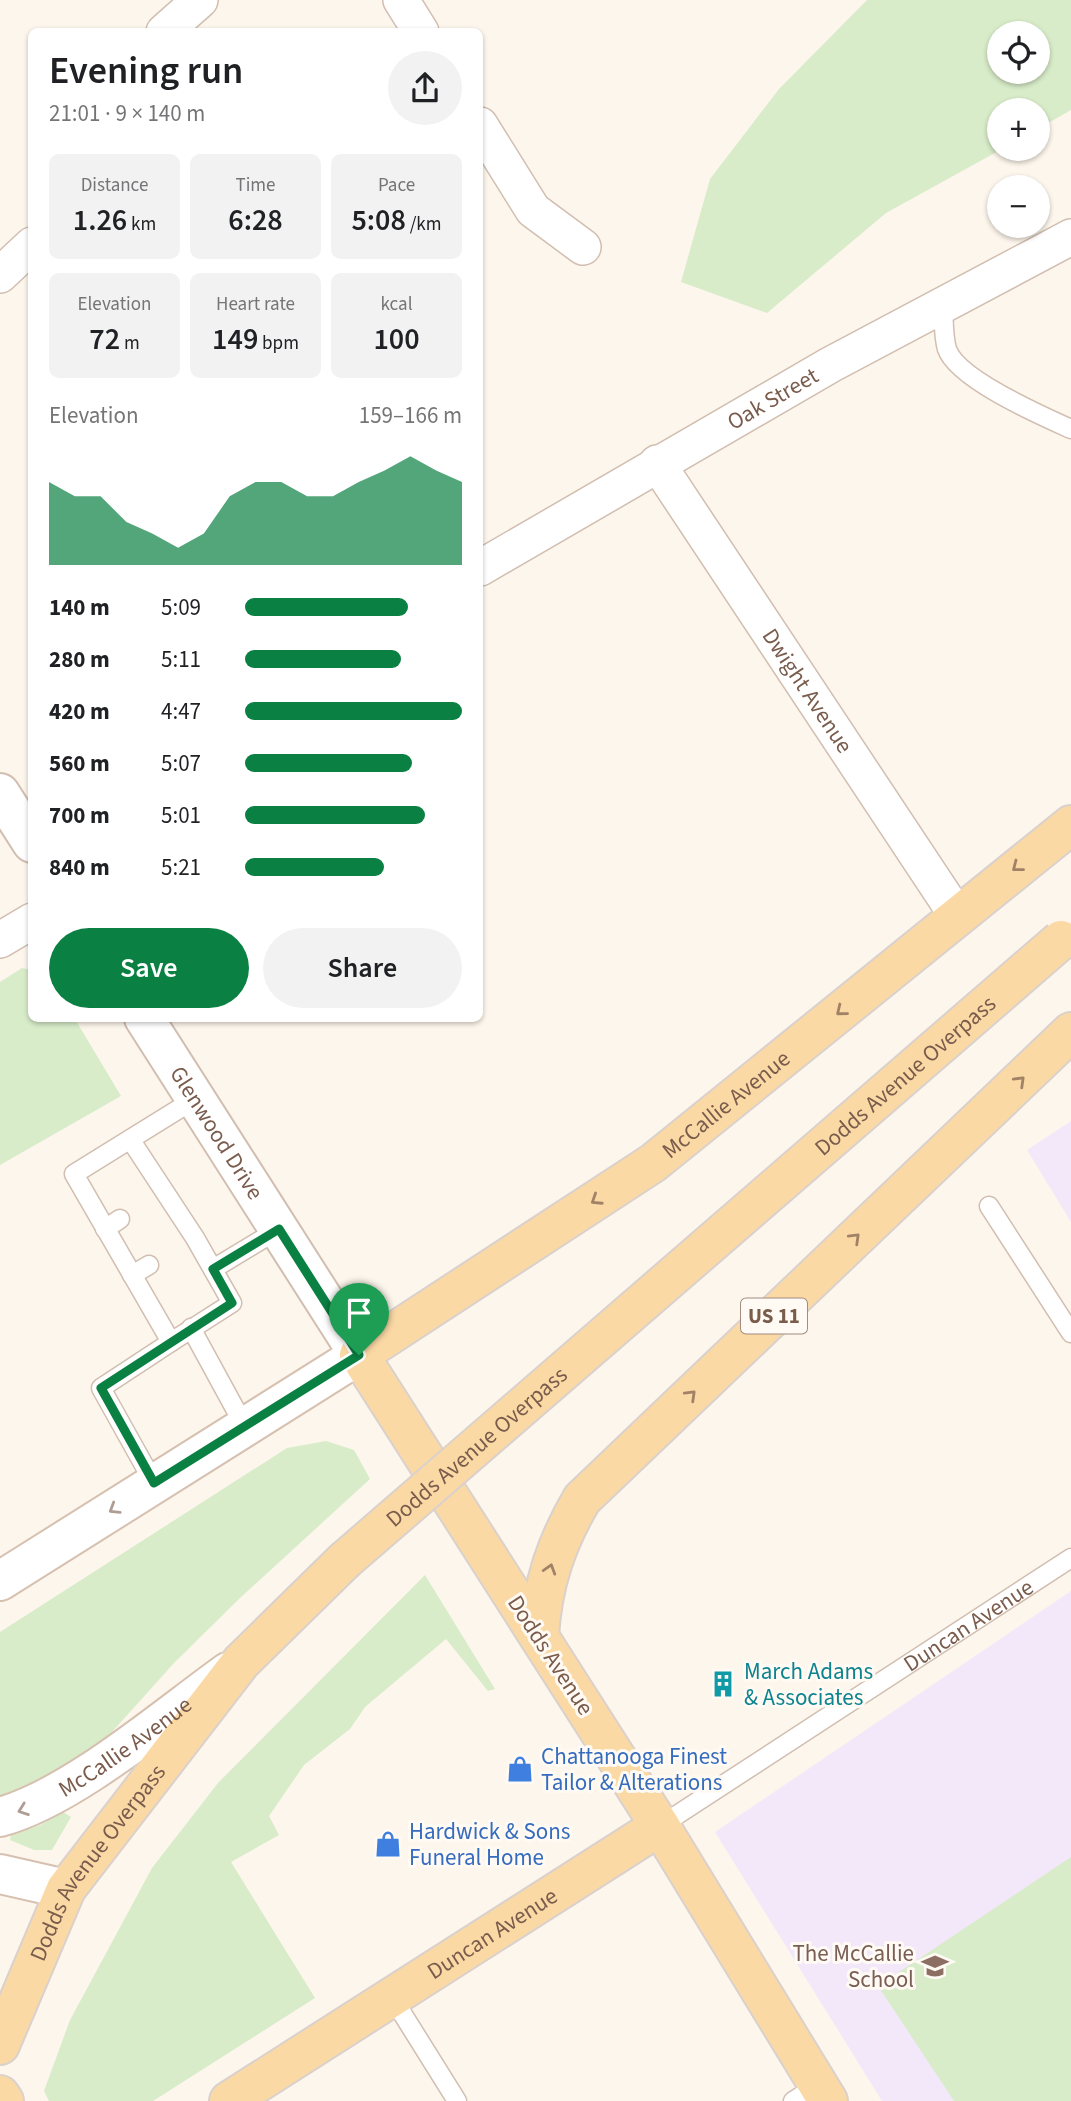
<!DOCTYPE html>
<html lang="en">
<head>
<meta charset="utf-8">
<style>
  :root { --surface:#fff; --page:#f2f2f2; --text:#202124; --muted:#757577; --accent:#0b8043 }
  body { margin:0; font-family:"Source Sans 3",sans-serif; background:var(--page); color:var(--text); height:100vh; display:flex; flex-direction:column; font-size:26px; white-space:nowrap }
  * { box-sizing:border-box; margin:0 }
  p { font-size:23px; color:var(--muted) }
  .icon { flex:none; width:38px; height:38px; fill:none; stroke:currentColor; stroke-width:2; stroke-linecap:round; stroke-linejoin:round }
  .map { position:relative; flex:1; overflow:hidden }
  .drawer { position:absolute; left:28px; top:28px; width:455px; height:994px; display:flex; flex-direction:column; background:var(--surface); border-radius:10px; box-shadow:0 2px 5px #0004 }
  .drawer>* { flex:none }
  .tools { position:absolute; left:987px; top:21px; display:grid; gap:14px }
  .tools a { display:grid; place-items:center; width:63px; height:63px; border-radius:50%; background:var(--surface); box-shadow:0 2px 5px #0004; font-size:35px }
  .pin { position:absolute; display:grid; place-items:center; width:60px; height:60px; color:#fff; margin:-72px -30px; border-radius:50% 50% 50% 0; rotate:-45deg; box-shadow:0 0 7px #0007 }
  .pin .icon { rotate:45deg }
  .round { display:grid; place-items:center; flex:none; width:74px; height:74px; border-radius:37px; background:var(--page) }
  .headline { display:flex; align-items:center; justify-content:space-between; height:119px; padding:0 21px }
  h1 { font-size:38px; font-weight:600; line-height:52px }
  .metrics { display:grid; grid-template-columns:repeat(3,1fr); gap:10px; height:119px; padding:7px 21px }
  .metrics div { display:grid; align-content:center; border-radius:10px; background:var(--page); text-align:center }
  .metrics b { font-size:30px; font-weight:600 }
  .metrics small { font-size:19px; font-weight:400 }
  .metrics p { font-size:19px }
  .chart { height:196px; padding:14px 21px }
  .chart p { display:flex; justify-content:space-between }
  .chart svg { width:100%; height:126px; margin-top:7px; fill:var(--accent); opacity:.7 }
  .action { display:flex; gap:14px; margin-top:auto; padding:14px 21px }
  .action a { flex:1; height:80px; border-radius:42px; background:var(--accent); color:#fff; font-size:28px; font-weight:600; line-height:80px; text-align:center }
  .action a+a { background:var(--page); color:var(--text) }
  ul { padding:0 21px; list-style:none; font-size:23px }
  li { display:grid; grid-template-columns:112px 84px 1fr; align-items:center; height:52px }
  li i { height:18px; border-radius:9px; background:var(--accent) }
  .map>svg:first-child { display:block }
  .education { fill:#f3e8fa }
  .green { fill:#d8ecc9; fill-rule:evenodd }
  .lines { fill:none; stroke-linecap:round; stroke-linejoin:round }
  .service-casing { stroke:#d1beb0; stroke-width:21 }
  .minor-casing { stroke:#d1beb0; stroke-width:38 }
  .tertiary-casing { stroke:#d1beb0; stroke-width:42 }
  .secondary-casing { stroke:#d6c0b0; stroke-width:42 }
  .primary-casing { stroke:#dad1cd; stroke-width:42 }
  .service { stroke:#fff; stroke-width:18 }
  .minor { stroke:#fff; stroke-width:35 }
  .tertiary { stroke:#fff; stroke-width:38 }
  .secondary { stroke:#fff; stroke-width:38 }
  .primary { stroke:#fbd9a5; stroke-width:38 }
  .primary-bridge-casing { stroke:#dad1cd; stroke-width:42; stroke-linecap:butt }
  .primary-bridge { stroke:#fbd9a5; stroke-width:38 }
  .oneway { stroke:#a18267 }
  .oneway2 { stroke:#af9d94 }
  .route-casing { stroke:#fff; stroke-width:14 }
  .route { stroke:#0b8043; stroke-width:9 }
  .labels { text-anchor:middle; stroke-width:6; stroke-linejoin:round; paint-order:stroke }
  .shield { fill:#fffaf3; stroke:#a28b7f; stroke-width:2 }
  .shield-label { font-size:21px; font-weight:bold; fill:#7a5c4d }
  .street-label { font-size:23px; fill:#7a5c4d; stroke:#fffaf3 }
  .culture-label { font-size:23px; fill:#0d838f; stroke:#fffaf3; text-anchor:start }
  .shop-label { font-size:23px; fill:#366cbe; stroke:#fffaf3; text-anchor:start }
  .education-label { font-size:23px; fill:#785e54; stroke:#fffaf3; text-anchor:end }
</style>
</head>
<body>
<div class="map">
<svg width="1071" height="2101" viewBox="0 0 1071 2101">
  <rect width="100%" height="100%" fill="#fdf6ec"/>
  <path class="education" d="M1071 1121V1222L1027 1150Z
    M1071 1591V2101H882L715 1832Z"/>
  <path class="green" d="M867 0H1071V110L1038 129V110H999V149H1002L886 213 767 313 681 282 710 179 779 89ZM1038 33V72H999V33Z
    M22 968 31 970 32 1018 75 1019 121 1096 0 1165V982Z
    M326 1441 354 1450 370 1479 240 1598 174 1663 112 1732 55 1779 0 1801V1632L287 1448Z
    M425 1575 495 1689 488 1691 446 1639 365 1707 350 1729 304 1765 269 1816 279 1835 231 1862 315 1998 153 2101H49L44 2091 70 2020 152 1868 218 1783Z
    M63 1812 71 1817 52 1850H34L10 1840 11 1834 40 1825Z
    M1071 1857V2101H954L878 1986Z"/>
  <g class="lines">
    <g class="service-casing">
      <g id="service">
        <path d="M943 305C944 319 943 336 947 349 957 379 1042 416 1071 429"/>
        <path d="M130 1139 195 1238 232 1303 171 1342 74 1174 195 1099"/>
        <path d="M989 1206 1071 1333"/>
        <path d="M105 1229 120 1219"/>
        <path d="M213 1269 279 1229"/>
        <path d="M132 1275 149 1265"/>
        <path d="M191 1328 245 1427"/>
        <path d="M154 1483 101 1388 171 1342"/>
        <path id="s1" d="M660 1826 1071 1558"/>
        <path d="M392 1997 457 2101"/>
        <path d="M793 2101 818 2085"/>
      </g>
    </g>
    <g class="minor-casing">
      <g id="minor">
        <path d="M401 0 421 32"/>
        <path d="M164 32 200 0"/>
        <path d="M480 125 533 210 583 247"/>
        <path d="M0 275 32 245"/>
        <path id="s2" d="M657 463 958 917"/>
        <path id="s3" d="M480 568 830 365 1071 237"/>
        <path d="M0 940 32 921"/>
      </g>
    </g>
    <g class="tertiary-casing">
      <g id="tertiary">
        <path d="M0 793 32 843"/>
        <path id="s4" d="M144 1018 359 1355"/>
      </g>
    </g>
    <g class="secondary-casing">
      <g id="secondary">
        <path d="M0 1581 359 1355"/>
        <path id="s5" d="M0 1817C73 1797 165 1717 228 1672"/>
        <path d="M0 1874 66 1889"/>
      </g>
    </g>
    <g class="primary-casing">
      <g id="primary">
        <path d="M539 1636C542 1585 556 1543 582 1499L1071 1032"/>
        <path id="s6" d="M0 2045 66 1889 241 1662 344 1561"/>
        <path d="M0 2095 4 2101"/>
        <path id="s7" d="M229 2101 660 1826"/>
        <path id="s8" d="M828 2101 660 1826 359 1355 653 1163 1071 825"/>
      </g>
    </g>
    <use href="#service" class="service"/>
    <use href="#minor" class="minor"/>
    <use href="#tertiary" class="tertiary"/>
    <use href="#secondary" class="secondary"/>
    <use href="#primary" class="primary"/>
    <g class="primary-bridge-casing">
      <g id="primary-bridge">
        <path id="s9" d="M344 1561 1061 940"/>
      </g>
    </g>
    <use href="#primary-bridge" class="primary-bridge"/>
  </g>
  <defs><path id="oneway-chevron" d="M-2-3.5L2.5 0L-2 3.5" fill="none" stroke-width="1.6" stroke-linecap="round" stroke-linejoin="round" transform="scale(1.75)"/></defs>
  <g class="oneway">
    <use href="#oneway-chevron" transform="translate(1017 867) rotate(142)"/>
    <use href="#oneway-chevron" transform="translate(841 1011) rotate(141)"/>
    <use href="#oneway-chevron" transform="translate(1020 1081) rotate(-44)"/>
    <use href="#oneway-chevron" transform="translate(596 1200) rotate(147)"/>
    <use href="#oneway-chevron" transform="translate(855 1238) rotate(-44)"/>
    <use href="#oneway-chevron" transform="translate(691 1395) rotate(-44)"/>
    <use href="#oneway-chevron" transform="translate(550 1569) rotate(-73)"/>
  </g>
  <g class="oneway2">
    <use href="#oneway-chevron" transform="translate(114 1509) rotate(148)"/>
    <use href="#oneway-chevron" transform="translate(23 1810) rotate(160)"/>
  </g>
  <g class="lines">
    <g class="route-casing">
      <path id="route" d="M279 1229 359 1355 154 1483 101 1388 232 1303 213 1269Z"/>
    </g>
    <use href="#route" class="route"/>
  </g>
  <defs>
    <g id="building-bare" transform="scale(2.1)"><path d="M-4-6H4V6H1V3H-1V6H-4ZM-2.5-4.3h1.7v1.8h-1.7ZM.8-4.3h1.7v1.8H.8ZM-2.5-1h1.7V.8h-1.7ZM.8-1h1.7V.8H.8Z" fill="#0f9aa8" stroke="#fffaf3" stroke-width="2.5" paint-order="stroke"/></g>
    <g id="shop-bare" transform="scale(2.1)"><path d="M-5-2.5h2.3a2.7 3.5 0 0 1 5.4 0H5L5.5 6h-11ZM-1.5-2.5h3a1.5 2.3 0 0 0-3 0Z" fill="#3f7fe0" stroke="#fffaf3" stroke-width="2.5" paint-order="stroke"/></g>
    <g id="school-bare" transform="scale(2.1)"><path d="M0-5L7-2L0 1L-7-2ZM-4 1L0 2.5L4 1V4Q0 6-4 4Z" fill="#8d6e63" stroke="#fffaf3" stroke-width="2.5" paint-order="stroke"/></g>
  </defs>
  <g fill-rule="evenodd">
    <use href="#building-bare" x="723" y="1684"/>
    <use href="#shop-bare" x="520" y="1769"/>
    <use href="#shop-bare" x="388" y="1844"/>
    <use href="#school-bare" x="935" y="1966"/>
  </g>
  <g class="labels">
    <rect class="shield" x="741" y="1298.5" width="66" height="35" rx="5"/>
    <g class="shield-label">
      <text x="774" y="1323">US 11</text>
    </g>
    <g class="street-label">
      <text dy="8" stroke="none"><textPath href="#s3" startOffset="338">Oak Street</textPath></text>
      <text dy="8" stroke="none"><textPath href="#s2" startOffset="273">Dwight Avenue</textPath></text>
      <text dy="8" stroke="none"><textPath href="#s9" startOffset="742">Dodds Avenue Overpass</textPath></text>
      <text dy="8" stroke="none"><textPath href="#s8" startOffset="1326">McCallie Avenue</textPath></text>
      <text dy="8" stroke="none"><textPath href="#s4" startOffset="136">Glenwood Drive</textPath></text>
      <text dy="8" stroke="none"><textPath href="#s9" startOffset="175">Dodds Avenue Overpass</textPath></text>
      <text dy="8" stroke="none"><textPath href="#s1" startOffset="368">Duncan Avenue</textPath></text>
      <text transform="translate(551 1655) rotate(57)" y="8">Dodds Avenue</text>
      <text dy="8" stroke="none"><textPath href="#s5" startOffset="144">McCallie Avenue</textPath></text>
      <text dy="8" stroke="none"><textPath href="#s6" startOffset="208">Dodds Avenue Overpass</textPath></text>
      <text dy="8" stroke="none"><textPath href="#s7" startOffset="312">Duncan Avenue</textPath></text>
    </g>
    <g class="culture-label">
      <text x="744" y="1679">March Adams<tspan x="744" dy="26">&amp; Associates</tspan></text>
    </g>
    <g class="shop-label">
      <text x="541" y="1764">Chattanooga Finest<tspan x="541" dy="26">Tailor &amp; Alterations</tspan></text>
      <text x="409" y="1839">Hardwick &amp; Sons<tspan x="409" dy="26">Funeral Home</tspan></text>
    </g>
    <g class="education-label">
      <text x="914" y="1961">The McCallie<tspan x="914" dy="26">School</tspan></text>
    </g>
  </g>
</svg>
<div class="tools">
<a><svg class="icon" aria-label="locate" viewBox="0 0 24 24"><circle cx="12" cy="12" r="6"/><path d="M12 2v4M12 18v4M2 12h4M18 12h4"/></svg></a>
<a>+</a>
<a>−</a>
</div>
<div class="pin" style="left:359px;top:1355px;background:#1e9e55"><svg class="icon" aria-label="arrive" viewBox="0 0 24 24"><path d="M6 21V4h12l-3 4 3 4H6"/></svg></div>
<section class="drawer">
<div class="headline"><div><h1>Evening run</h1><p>21:01 · 9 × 140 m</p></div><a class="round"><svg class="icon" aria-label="share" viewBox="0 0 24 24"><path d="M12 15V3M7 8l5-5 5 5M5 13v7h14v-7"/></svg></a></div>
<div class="metrics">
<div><p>Distance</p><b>1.26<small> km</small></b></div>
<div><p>Time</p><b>6:28</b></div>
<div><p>Pace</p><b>5:08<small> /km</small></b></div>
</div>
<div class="metrics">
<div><p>Elevation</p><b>72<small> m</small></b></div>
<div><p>Heart rate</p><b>149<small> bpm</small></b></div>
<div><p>kcal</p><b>100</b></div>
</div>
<div class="chart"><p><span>Elevation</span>159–166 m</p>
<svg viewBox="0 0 160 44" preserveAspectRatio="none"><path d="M0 44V15L10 20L20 20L30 29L40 33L50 38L60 33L70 20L80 15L90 15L100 20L110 20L120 15L130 11L140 6L150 11L160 15V44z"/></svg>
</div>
<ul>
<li><b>140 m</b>5:09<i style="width:75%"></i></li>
<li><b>280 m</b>5:11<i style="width:72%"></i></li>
<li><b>420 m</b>4:47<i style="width:100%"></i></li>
<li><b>560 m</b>5:07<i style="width:77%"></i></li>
<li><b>700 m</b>5:01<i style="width:83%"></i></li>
<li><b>840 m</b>5:21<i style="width:64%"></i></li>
</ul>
<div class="action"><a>Save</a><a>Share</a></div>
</section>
</div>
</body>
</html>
